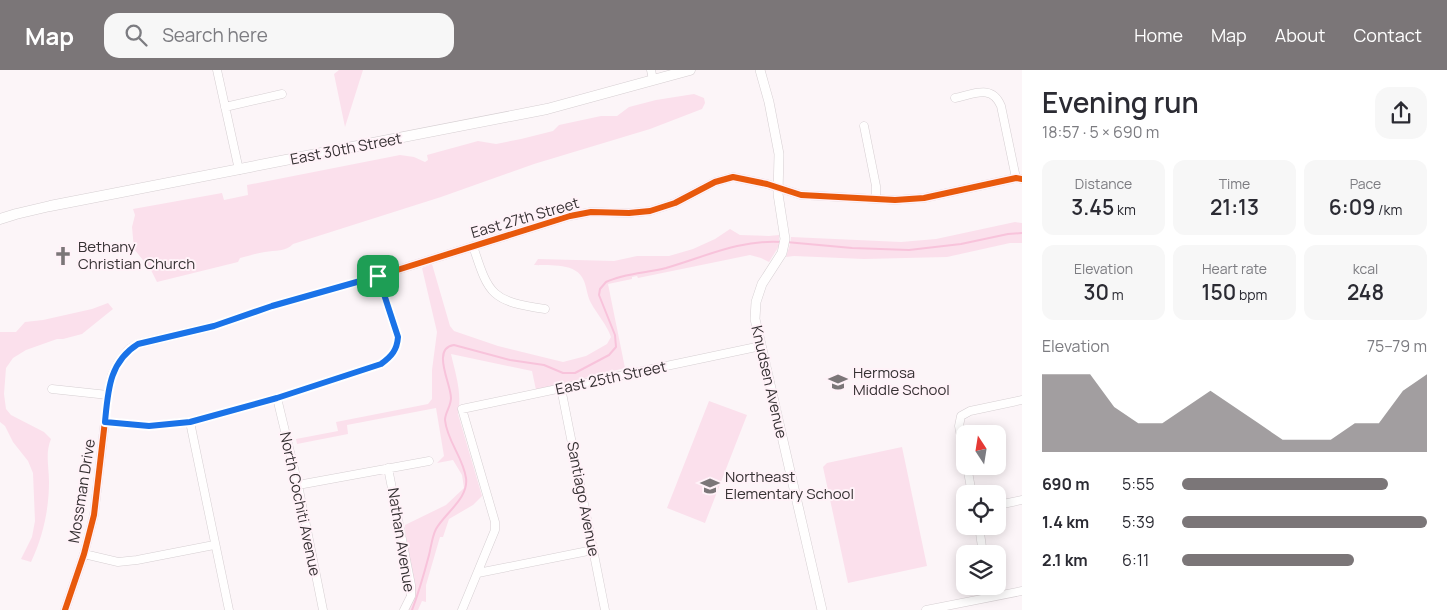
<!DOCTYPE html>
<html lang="en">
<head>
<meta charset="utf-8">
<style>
  :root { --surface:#fff; --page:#f7f7f7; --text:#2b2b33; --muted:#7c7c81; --accent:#7b7678 }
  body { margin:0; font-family:Manrope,sans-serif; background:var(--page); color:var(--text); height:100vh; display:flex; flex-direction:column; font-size:19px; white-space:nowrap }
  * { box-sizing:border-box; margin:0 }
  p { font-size:16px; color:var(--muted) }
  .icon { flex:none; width:28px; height:28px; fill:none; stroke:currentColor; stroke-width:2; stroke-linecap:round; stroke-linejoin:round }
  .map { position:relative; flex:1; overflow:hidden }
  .panel { display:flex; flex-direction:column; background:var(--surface); width:425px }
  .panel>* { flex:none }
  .needle { width:32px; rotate:348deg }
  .fabs { position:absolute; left:956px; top:355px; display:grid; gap:10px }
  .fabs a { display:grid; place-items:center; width:50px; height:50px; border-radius:10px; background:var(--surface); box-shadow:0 2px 12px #0003; font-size:25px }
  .pin { position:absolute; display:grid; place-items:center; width:42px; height:42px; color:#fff; margin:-21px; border-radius:10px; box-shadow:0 2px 8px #0006 }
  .round { display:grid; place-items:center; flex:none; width:52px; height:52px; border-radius:15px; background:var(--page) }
  .summary { display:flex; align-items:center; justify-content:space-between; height:85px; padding:0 20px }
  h1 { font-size:28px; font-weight:600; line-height:38px }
  .metrics { display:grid; grid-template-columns:repeat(3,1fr); gap:8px; height:85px; padding:5px 20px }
  .metrics div { display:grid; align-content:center; border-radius:12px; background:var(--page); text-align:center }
  .metrics b { font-size:21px; font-weight:600 }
  .metrics small { font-size:14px; font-weight:400 }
  .metrics p { font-size:14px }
  .chart { height:140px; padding:10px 20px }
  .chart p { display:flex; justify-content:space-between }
  .chart svg { width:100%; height:90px; margin-top:5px; fill:var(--accent); opacity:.7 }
  ul { padding:0 20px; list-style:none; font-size:16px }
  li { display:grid; grid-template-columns:80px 60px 1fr; align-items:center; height:38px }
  li i { height:12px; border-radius:6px; background:var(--accent) }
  header { display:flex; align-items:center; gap:30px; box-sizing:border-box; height:70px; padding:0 25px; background:var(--accent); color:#fff }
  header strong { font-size:24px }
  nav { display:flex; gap:28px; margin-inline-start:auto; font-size:18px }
  .search { width:350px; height:45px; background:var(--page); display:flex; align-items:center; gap:12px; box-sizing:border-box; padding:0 18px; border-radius:15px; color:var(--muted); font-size:19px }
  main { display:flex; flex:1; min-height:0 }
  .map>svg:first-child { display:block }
  .green { fill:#fbe0ec }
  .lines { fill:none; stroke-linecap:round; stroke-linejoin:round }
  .stream { stroke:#f8c3db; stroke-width:2 }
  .minor-casing { stroke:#d6cfd2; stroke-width:9 }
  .tertiary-casing { stroke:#d6cfd2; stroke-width:10 }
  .secondary-casing { stroke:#d6cfd2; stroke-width:11 }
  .minor { stroke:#fffefe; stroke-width:8 }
  .tertiary { stroke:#fffefe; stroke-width:9 }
  .secondary { stroke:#fffefe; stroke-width:10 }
  .cycleway-casing { stroke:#fff2f8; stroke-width:9 }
  .cycleway { stroke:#e8590c; stroke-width:6 }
  .route-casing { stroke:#fff; stroke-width:10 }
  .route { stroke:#1a73e8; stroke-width:6 }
  .labels { text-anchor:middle; stroke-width:4; stroke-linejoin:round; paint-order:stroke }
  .street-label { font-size:15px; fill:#363133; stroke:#fff2f8 }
  .poi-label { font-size:15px; fill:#363133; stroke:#fff2f8; text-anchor:start }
</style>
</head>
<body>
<header>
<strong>Map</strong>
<div class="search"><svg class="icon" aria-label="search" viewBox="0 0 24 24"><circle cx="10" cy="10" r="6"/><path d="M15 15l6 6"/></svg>Search here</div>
<nav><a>Home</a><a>Map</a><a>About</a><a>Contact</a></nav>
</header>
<main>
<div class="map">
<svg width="1022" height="540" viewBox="0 0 1022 540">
  <rect width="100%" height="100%" fill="#fcf5f8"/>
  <path class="green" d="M339 0H363L345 57 334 4Z
    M694 24 704 28 705 33 702 39 650 59 534 94 441 127 293 174C286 182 275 180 265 182 257 183 249 186 240 188L238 192 157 212 151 200 134 179 132 157 135 145 133 139 222 123 224 130 248 125 247 115 400 85 414 87 425 92 428 90 427 85 478 71 496 74 521 69 553 61 559 55 601 46H617L629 37 656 30Z
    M1015 152 1022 153V173H1010L947 187 864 189 794 186 786 187 790 174 791 167 901 172 936 169Z
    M730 159 740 165 769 166 779 165V176L769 192 761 188 750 185 638 208 637 206 632 207V209L608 214 625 298 536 320 532 301 451 284C456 306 462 322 458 344L482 426 473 435 449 449 443 467H440L426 515V532L422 531 418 540H408L415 527V522L406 475 405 455 446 435 464 418 462 405 453 390 437 393 444 386 436 338 347 355 348 364 297 374 296 369 338 361 336 352 428 334 432 329V300L437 262 422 198 432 194 450 256 454 261 498 276 563 292 586 286 607 274 611 267C607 255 597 244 591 233 587 226 587 218 584 211 577 192 550 196 534 195L538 189 614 191 637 186H669L693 179 715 169Z
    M108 233 113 239 82 264 63 269H57L26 280 13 288 6 298 4 324 6 339 11 345 44 362 51 369C45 383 49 397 49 412 49 439 43 467 31 492L21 489 32 467 35 451 33 403 28 391 13 372 5 356 0 352V262H16L25 252 43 250 92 239Z
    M709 331 747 345 705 453 667 438Z
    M902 377 927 496 848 513 823 397 827 393Z"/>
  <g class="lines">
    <path class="stream" d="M786 172 852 178 909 180 961 174 1008 164 1022 163
      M412 540C419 522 424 504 429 485 431 477 432 467 436 459 445 443 469 428 466 408 463 387 447 371 445 350 445 343 451 336 451 328 451 314 431 278 454 275L510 290 544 295 563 303H575L609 285 616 277 615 265 599 225 600 219 606 212C624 203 647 203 666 198 704 187 741 169 782 172"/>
    <g class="minor-casing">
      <path id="minor" d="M217 0 239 100
        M651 0 653 10
        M955 28C974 24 992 14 1001 36L1016 108
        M225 37 282 24
        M864 56 876 116V129
        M473 176C489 226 492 231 545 239
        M561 318 605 540
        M52 319 108 325
        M277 328 298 415 323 540
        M105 352 149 356 190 352 277 328 381 294C392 286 397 280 398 267L378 206
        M190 352 229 540
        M965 388 959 356 961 346 970 341 1022 330
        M967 396 972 424
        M388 398 411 515V526L404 540
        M298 415 429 391
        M998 435 1022 430
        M979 456 983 484
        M84 484 118 492 137 490 214 475
        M478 503 593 480
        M989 516 991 527
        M65 540 84 484 94 445 108 325 112 305 118 293 129 279 138 274 214 256 272 236 378 206 570 146 591 142 629 143 650 141 675 133 715 112 733 107 767 114 801 125 895 130 924 128 1016 108 1022 109
        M462 540 495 460V452L462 339 761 276
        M926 540 1022 521"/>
    </g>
    <g class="tertiary-casing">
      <path id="tertiary" d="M760 0 769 32 779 84 778 124 785 169 782 183 762 214 756 232 755 249 822 540"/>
    </g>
    <g class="secondary-casing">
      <path id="secondary" d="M0 149 16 144 50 136 547 39 690 0"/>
    </g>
    <use href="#minor" class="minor"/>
    <use href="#tertiary" class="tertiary"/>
    <use href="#secondary" class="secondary"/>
    <g class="cycleway-casing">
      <path id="cycleway" d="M65 540 84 484 94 445 108 325 112 305 118 293 129 279 138 274 214 256 272 236 378 206 570 146 591 142 629 143 650 141 675 133 715 112 733 107 767 114 801 125 895 130 924 128 1016 108 1022 109"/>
    </g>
    <use href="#cycleway" class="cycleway"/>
  </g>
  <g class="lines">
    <g class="route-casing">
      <path id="route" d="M378 206 398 267C397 280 392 286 381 294L277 328 190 352 149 356 105 352C108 321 109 292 138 274L214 256 272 236Z"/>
    </g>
    <use href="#route" class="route"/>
  </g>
  <defs>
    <g id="church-bare" transform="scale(1.5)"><path d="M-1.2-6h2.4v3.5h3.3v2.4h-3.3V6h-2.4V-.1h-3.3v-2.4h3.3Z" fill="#7b7678" stroke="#fff2f8" stroke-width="2.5" paint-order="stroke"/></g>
    <g id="school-bare" transform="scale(1.5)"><path d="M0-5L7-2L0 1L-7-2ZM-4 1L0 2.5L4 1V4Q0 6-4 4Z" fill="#7b7678" stroke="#fff2f8" stroke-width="2.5" paint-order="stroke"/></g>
  </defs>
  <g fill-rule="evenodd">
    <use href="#church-bare" x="63" y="186"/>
    <use href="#school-bare" x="838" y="312"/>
    <use href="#school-bare" x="710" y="416"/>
  </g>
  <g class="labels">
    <g class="street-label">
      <text transform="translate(346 79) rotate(-11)" y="5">East 30th Street</text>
      <text transform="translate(525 148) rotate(-16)" y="5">East 27th Street</text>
      <text transform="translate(611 308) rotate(-12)" y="5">East 25th Street</text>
      <text transform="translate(769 312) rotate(77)" y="5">Knudsen Avenue</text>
      <text transform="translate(82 421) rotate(-81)" y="5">Mossman Drive</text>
      <text transform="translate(583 429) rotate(79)" y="5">Santiago Avenue</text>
      <text transform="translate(300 434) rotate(78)" y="5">North Cochiti Avenue</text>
      <text transform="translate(401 470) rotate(81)" y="5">Nathan Avenue</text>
    </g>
    <g class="poi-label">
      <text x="78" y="182">Bethany<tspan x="78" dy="17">Christian Church</tspan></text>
      <text x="853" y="308">Hermosa<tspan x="853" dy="17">Middle School</tspan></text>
      <text x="725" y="412">Northeast<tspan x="725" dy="17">Elementary School</tspan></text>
    </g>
  </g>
</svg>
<div class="fabs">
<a><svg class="needle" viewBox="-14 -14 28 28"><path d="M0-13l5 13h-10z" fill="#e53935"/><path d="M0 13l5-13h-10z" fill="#7c7c81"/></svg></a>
<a><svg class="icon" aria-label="locate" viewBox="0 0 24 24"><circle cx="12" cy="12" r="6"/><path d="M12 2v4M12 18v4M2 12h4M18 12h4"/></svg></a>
<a><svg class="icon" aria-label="layers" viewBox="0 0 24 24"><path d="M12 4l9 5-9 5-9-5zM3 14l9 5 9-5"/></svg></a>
</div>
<div class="pin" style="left:378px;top:206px;background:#1e9e55"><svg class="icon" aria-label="arrive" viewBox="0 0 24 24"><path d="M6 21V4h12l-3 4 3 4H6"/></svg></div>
</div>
<section class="panel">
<div class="summary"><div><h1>Evening run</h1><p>18:57 · 5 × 690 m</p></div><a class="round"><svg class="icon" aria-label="share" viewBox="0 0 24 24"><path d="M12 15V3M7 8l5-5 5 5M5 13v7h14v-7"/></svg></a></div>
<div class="metrics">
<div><p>Distance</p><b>3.45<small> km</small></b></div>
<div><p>Time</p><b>21:13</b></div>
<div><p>Pace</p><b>6:09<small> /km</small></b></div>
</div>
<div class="metrics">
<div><p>Elevation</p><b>30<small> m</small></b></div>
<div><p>Heart rate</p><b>150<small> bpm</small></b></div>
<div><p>kcal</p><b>248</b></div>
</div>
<div class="chart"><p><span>Elevation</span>75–79 m</p>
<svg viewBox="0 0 160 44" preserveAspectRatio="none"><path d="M0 44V6L10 6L20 6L30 22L40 30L50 30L60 22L70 14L80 22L90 30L100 38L110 38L120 38L130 30L140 30L150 14L160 6V44z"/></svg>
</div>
<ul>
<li><b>690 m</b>5:55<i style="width:84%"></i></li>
<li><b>1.4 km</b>5:39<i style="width:100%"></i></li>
<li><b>2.1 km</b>6:11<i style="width:70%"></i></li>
</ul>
</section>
</main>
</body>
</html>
